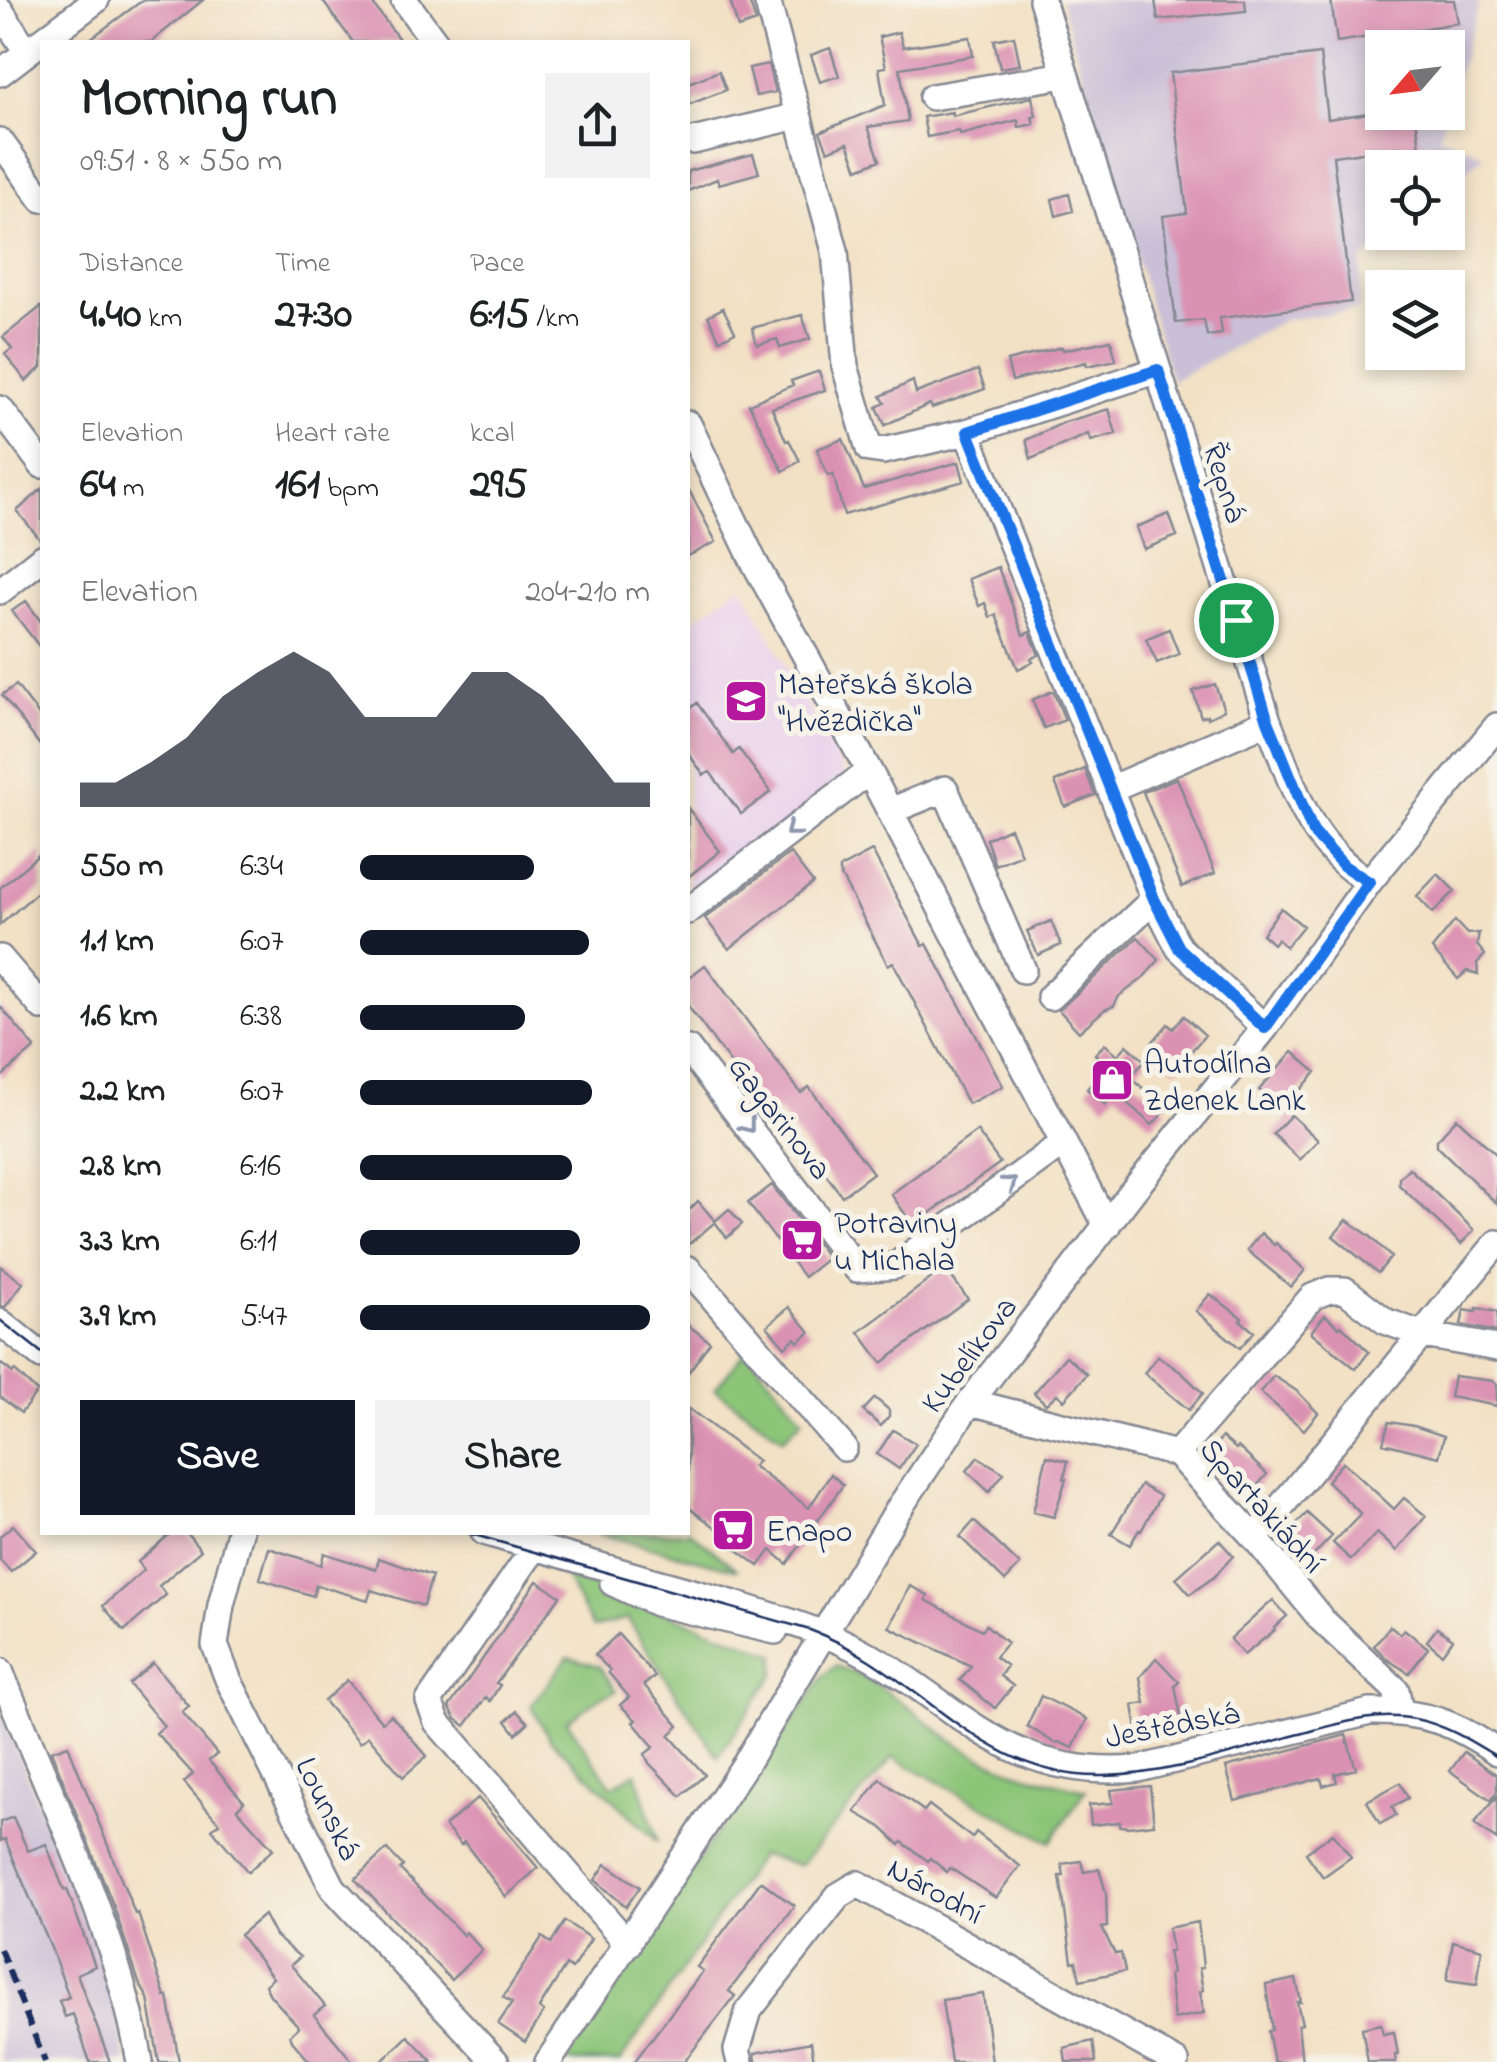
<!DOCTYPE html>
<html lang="en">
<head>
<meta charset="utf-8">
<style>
  :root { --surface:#fff; --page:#f2f2f2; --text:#202124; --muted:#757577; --accent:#111827 }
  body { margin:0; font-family:"Indie Flower",sans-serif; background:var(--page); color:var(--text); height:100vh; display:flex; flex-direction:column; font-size:38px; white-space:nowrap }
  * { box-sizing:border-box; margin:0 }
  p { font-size:32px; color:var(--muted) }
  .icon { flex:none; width:55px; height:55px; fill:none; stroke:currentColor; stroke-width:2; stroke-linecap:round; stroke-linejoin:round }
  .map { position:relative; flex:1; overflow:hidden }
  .drawer { position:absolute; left:40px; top:40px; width:650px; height:1495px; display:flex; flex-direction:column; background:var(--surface); border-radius:0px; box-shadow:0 5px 15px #0003 }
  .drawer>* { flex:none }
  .needle { width:65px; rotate:242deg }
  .fabs { position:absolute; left:1365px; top:30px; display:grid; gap:20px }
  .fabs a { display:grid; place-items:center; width:100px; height:100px; border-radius:0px; background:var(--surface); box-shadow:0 5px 15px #0003; font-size:50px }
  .pin { position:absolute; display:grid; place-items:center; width:85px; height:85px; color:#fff; margin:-42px; border:5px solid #fff; border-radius:50%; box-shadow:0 2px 10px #0007 }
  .round { display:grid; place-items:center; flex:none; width:105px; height:105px; border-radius:0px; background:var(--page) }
  .headline { display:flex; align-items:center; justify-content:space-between; height:170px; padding:0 40px }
  h1 { font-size:55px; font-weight:700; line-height:75px }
  .metrics { display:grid; grid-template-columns:repeat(3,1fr); gap:15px; height:170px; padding:10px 40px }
  .metrics div { display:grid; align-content:center }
  .metrics b { font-size:42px; font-weight:700 }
  .metrics small { font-size:28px; font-weight:400 }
  .metrics p { font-size:28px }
  .chart { height:280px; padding:20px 40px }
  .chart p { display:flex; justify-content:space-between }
  .chart svg { width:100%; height:180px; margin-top:10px; fill:var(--accent); opacity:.7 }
  .action { display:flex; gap:20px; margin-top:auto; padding:20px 40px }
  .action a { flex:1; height:115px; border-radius:0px; background:var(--accent); color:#fff; font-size:40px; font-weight:700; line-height:115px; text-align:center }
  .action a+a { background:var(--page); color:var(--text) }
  ul { padding:0 40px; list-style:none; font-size:32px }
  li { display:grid; grid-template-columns:160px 120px 1fr; align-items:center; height:75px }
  li i { height:25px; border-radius:12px; background:var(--accent) }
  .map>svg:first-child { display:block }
  .built { fill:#e9d1ed }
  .industrial { fill:#c9bfd7 }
  .green { fill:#8cc578; stroke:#547a6b; stroke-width:2.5 }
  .building { fill:#db91b2 }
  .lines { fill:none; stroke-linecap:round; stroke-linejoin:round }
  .minor-casing { stroke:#868892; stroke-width:30 }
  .minor { stroke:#fff; stroke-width:25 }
  .tram { stroke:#1b2f5e; stroke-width:2.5 }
  .rail { stroke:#1b2f5e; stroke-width:6; stroke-dasharray:15 8; stroke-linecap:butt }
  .oneway { stroke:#8d97ae }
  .route-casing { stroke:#fff; stroke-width:20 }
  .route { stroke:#1a73e8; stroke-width:12 }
  .labels { text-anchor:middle; stroke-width:10; stroke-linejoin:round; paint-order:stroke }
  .street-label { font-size:32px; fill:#1b2f5e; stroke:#f7f3e8 }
  .poi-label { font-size:32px; fill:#1b2f5e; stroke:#f7f3e8; text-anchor:start }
</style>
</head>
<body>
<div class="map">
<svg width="1497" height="2062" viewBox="0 0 1497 2062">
  <rect width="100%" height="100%" fill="#f7f3e8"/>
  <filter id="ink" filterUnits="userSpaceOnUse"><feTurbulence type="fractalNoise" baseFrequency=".01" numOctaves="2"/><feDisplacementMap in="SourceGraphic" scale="20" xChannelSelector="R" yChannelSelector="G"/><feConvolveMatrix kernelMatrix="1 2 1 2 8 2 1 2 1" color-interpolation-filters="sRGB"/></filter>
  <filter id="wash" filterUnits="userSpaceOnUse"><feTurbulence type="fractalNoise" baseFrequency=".0048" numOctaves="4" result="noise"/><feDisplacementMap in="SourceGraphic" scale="40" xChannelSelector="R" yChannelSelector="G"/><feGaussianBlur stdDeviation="2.25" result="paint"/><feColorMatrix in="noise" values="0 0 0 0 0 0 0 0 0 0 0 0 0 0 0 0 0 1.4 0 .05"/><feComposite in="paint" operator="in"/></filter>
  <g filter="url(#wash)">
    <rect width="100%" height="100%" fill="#f2e1c5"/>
    <path class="built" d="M742 585 847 778 688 901V624Z"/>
    <path class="industrial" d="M1061 0H1480L1448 106V48H1382V112L1446 113 1439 136 1484 155 1448 187V168H1382V232L1394 233 1362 260 1359 310 1284 320 1172 381Z
      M0 1707 112 1990 126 2062H3L0 2056Z"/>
    <path class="green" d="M746 1350 803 1419 783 1439 715 1389Z
      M688 1530 738 1570 596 1533 688 1532Z
      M564 1575 775 1654V1673L718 1757 627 1618 593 1628Z
      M568 1657 599 1666 617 1691 603 1696 567 1721 612 1787 636 1772 658 1842 550 1739 531 1706Z
      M836 1666C885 1681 919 1720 961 1746 1003 1771 1040 1779 1086 1790L1050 1842 893 1757 800 1865 760 1855 620 2062H562L824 1675Z"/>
    <g id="blocks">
      <path class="building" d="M143 0H203L151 42H86Z
        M322 0H370L401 42H353Z
        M730 0H749L756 22 738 28Z
        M1155 0H1245L1246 11 1158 20Z
        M1331 0H1454L1458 23 1337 42Z
        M899 32 903 47 970 37 973 56 900 68 908 121 868 127 880 160 858 169 848 143 828 151 820 132 885 105 879 68 886 67 879 37Z
        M1014 36 1020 65 1000 68 994 40Z
        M830 48 839 76 820 82 811 55Z
        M1320 54 1328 119 1382 111 1415 112 1422 161 1409 168 1403 159 1401 147 1333 156 1351 302 1220 318 1222 334 1207 336 1204 320 1176 323 1163 216 1187 213 1170 73Z
        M768 64 775 92 756 96 749 68Z
        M719 71 726 90 688 105V83Z
        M1032 97 1036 116 1032 117 1034 124 1019 127 1018 120 960 135 959 131 927 137 923 117 952 112V116Z
        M753 154 759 173 719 184 717 179 688 191V171Z
        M1069 194 1073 211 1056 216 1052 199Z
        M42 306V367L26 381 5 354 12 349 3 337Z
        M723 308 735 332 720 340 708 316Z
        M802 315 810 339 780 348 777 339 757 345 752 328Z
        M1111 340 1116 360 1087 366 1086 362 1012 381 1007 361 1062 347 1063 350Z
        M978 370 985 389 932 408 930 404 885 425 877 407 885 403 881 396 913 381 916 393Z
        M819 371 825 390 772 408 786 441 789 440 800 461 783 471 749 404 793 385 791 381Z
        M1109 409 1116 434 1091 441 1088 434 1031 459 1026 440 1065 422Z
        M843 439 864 489 959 462 964 481 844 515 833 474 828 476 817 449Z
        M688 488 716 542 688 556Z
        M42 489V542L17 511Z
        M1169 514 1177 536 1144 549 1136 527Z
        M998 567 1023 635 1030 632 1039 655 1031 659 1033 662 1018 669 996 615 990 617 985 603 979 606 968 579Z
        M26 601 42 623V650L12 611Z
        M1169 629 1179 654 1157 663 1146 639Z
        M1215 684 1224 710 1208 718 1207 715 1201 717 1193 691Z
        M16 685 42 719V748L2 695Z
        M1053 691 1065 720 1044 728 1032 700Z
        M697 703 733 754 739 749 771 792 741 814 710 772 704 775 688 753V710Z
        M1085 769 1095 795 1065 807 1055 782Z
        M1177 778 1215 873 1182 887 1143 792Z
        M688 808 720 851 688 877Z
        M1010 828 1021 854 995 865 986 839Z
        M872 851 923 946 927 944 1003 1086 968 1104 893 962 888 965 840 874V868Z
        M42 852V888L0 925V888Z
        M790 853 813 883 729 949 705 918Z
        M1438 874 1455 891 1433 913 1417 896Z
        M1281 908 1303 926 1286 947 1277 939 1273 944 1262 934Z
        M1051 921 1061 945 1038 955 1027 931Z
        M1455 921 1467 934 1479 933 1477 945 1485 955 1477 963 1478 974 1467 971 1458 979 1432 949Z
        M1138 937 1159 960 1141 980 1119 996 1114 1006 1104 1010 1079 1032 1059 1010Z
        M705 965 801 1093 809 1087 873 1173 842 1196 778 1110 770 1116 688 1006V978Z
        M0 1006 35 1048 0 1078Z
        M1184 1016 1205 1035 1176 1069 1149 1046 1168 1024 1173 1029Z
        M1105 1044 1118 1055 1127 1045 1145 1061 1130 1077 1167 1109 1152 1125 1116 1093 1105 1105 1087 1089 1107 1066 1095 1054Z
        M1293 1052 1316 1072 1282 1111 1259 1090Z
        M1291 1115 1318 1140 1300 1160 1273 1134Z
        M1457 1118 1497 1155V1204L1437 1146V1140Z
        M977 1131 1000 1163 913 1225 891 1194Z
        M1409 1168 1474 1230 1461 1244 1399 1185V1178Z
        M772 1185 828 1258 804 1277 748 1203Z
        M698 1201 715 1221 729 1209 742 1224 727 1238 715 1222 688 1245V1211Z
        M1347 1220 1371 1237 1391 1257 1378 1273 1333 1236Z
        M1261 1233 1274 1245 1276 1243 1305 1270 1291 1287 1247 1250Z
        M0 1266 23 1283 5 1307 0 1306Z
        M945 1268 968 1299 882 1363 859 1332Z
        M1210 1294 1242 1318 1240 1320 1254 1332 1240 1348 1196 1311Z
        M789 1307 810 1332 798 1342 795 1338 785 1347 767 1326Z
        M1477 1308 1497 1312V1332L1461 1325 1464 1310 1476 1312Z
        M1325 1315 1339 1327 1341 1325 1369 1352 1356 1369 1311 1332Z
        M688 1325 710 1342 688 1373Z
        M1066 1356 1087 1374 1064 1400 1057 1394 1046 1404 1034 1393Z
        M1158 1356 1182 1373 1203 1393 1189 1410 1144 1373Z
        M0 1363 13 1373 15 1371 37 1392 21 1413 0 1397Z
        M1274 1376 1298 1392 1318 1413 1304 1430 1260 1392Z
        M1454 1376 1493 1381 1497 1384V1406L1450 1397Z
        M875 1398 889 1410V1416L881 1426 863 1411Z
        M688 1408 758 1461 753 1466 809 1508 831 1474 843 1485 787 1564 771 1550 759 1566 720 1537 723 1533 688 1507Z
        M1389 1422 1414 1426 1444 1436 1439 1457 1383 1443Z
        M893 1430 916 1444 899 1469 877 1454Z
        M1222 1437 1236 1449 1238 1447 1267 1474 1253 1491 1209 1454Z
        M1047 1456 1068 1461 1064 1479H1066L1054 1517 1033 1512Z
        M978 1457 1004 1473 989 1492 967 1471Z
        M1343 1462 1394 1509 1404 1498 1426 1516 1397 1551 1377 1533 1351 1560 1333 1543 1361 1514 1327 1481Z
        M1141 1485 1160 1496 1141 1531 1139 1530 1130 1545 1111 1534Z
        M1307 1513 1332 1536 1312 1557 1307 1552 1297 1562 1279 1542Z
        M974 1521 1020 1565 1005 1581 960 1537Z
        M13 1525 36 1551 11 1572 0 1560V1536Z
        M172 1532H186L201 1550 159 1586 166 1595 124 1631 103 1606 144 1570 138 1562Z
        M1219 1540 1233 1556 1214 1577 1190 1594 1176 1578Z
        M269 1548 321 1565 324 1553 376 1570 379 1558 432 1576 423 1606 371 1590 368 1600 316 1585 313 1596 260 1579Z
        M537 1581 560 1596 496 1683 500 1685 490 1701 486 1697 465 1726 456 1719 449 1707Z
        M910 1586 928 1595 926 1600 982 1630 986 1625 1007 1643 995 1657 1007 1666 1000 1676 1013 1686 995 1708 960 1680 971 1666 889 1627Z
        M1273 1600 1287 1616 1274 1628 1275 1630 1244 1655 1230 1639Z
        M1390 1626 1400 1634 1404 1629 1428 1648 1409 1673 1388 1660 1374 1646Z
        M1437 1628 1453 1639 1442 1654 1427 1641Z
        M618 1634 655 1676 644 1685 679 1726 669 1735 705 1775 681 1796 649 1763 645 1754 654 1747 633 1722 636 1720 620 1705 629 1697 608 1672 610 1670 595 1655Z
        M1156 1658 1179 1682 1175 1686 1183 1727 1138 1735 1133 1705 1145 1703 1140 1677Z
        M153 1663 189 1706 182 1712 217 1754 209 1761 244 1802 237 1809 273 1849 248 1872 212 1829 219 1823 184 1782 193 1774 156 1733 164 1726 129 1684Z
        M347 1680 382 1722 391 1715 427 1756 403 1777 368 1736 360 1743 324 1701Z
        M1041 1696 1087 1719 1073 1748 1059 1742 1055 1743 1027 1726Z
        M517 1711 528 1723 516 1734 506 1721Z
        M1346 1735 1356 1769 1335 1774 1337 1782 1323 1786 1321 1778 1235 1801 1226 1767Z
        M68 1745 135 1914 138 1913 165 1997 168 1996 179 2062H159L148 1998 139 1983 114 1907 51 1751Z
        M1464 1752 1497 1775V1791L1491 1800 1450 1771Z
        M880 1779 924 1811 929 1805 972 1838 976 1832 1020 1866 996 1898 950 1868 947 1872 930 1858 928 1861 902 1842 900 1845 881 1827 855 1812Z
        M1400 1783 1408 1798 1392 1807 1396 1815 1380 1824 1367 1801Z
        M1150 1786 1154 1824 1128 1827 1120 1826V1822L1091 1825 1089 1805 1113 1803 1111 1790Z
        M1497 1796V1840L1474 1824Z
        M478 1798 538 1868 506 1897 464 1842 461 1845 445 1826Z
        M13 1817 28 1851 46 1844 64 1890 67 1889 95 1966 77 1974 110 2062H90L73 2014 65 2017 59 2001 69 1997 51 1948 5 1839 0 1841V1822Z
        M1333 1833 1351 1857 1323 1877 1306 1853Z
        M387 1849 403 1866 400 1869 463 1935 466 1932 482 1950 451 1980 355 1879Z
        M1081 1861 1084 1872 1099 1869 1106 1893 1107 1927 1102 1928 1115 1954 1121 1953 1125 1971 1080 1980 1076 1961 1072 1962 1060 1876H1064L1062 1864Z
        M606 1864 640 1887 626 1907 595 1880Z
        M761 1881 794 1906 729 1991 735 1996 684 2062H634L703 1971 697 1967Z
        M264 1915 275 1936 300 1957 291 1965 325 2006 314 2015 353 2062H310L293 2042 290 2035 299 2027 270 1995 265 1985 273 1978 240 1935Z
        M565 1921 591 1939 572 1969 566 1965 539 2008 544 2012 525 2042 498 2024 512 2003 503 1997 542 1937 551 1943Z
        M1198 1922 1203 1967 1199 1968 1203 1990 1200 1991 1204 2013 1174 2019 1169 1974 1172 1973 1168 1951 1172 1950 1168 1928Z
        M1453 1941 1482 1949 1477 1984 1447 1980Z
        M1296 1979 1301 2002H1297L1302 2024 1298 2025 1302 2062H1274L1268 2031 1272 2030 1266 1985Z
        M983 1994 992 2062H951L942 2000Z
        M1381 2024 1383 2034 1394 2032 1398 2055H1395L1396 2062H1368L1362 2028Z
        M408 2036 433 2062H381Z
        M1093 2041 1096 2062H1066L1064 2048Z
        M811 2042 814 2062H756L755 2053Z"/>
    </g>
  </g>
  <g filter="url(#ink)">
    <use href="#blocks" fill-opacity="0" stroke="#868892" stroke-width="2.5"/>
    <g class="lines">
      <g class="minor-casing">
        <path id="minor" d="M404 0 435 42
          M767 0 835 251 845 366 869 449 883 451 967 432 1154 899 1179 948 1265 1028
          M1042 0 1268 721C1295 788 1305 841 1369 882
          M0 10 27 52
          M0 73 96 0
          M932 97 1065 75
          M0 141 42 199
          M693 141 798 116
          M0 409 42 465
          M688 424 754 562 869 771 1107 1226
          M967 432 1158 370
          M0 591 42 558
          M1110 789 1268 721
          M890 811 945 789 1023 970
          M688 911 869 771
          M0 958 42 1007
          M1050 997 1154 899
          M688 1049 857 1269 895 1266 1062 1144
          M688 1269 844 1448
          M0 1322 42 1356
          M970 1402 1177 1454 1255 1538 1322 1620 1396 1690 1400 1711
          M1177 1454 1312 1297 1329 1290H1345L1385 1321 1423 1335 1497 1348
          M240 1532 221 1605 215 1645 228 1679 333 1888 496 2062
          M484 1532C540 1548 596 1565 652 1581 711 1597 769 1613 826 1635 947 1683 990 1782 1138 1769L1370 1712C1423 1711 1454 1722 1497 1752
          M1255 1538 1497 1243
          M535 1547 429 1701 437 1722 628 1944
          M613 1583 656 1603 775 1631
          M0 1671C49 1793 118 1933 140 2062
          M548 2062 746 1763 896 1513 970 1402 1132 1192 1265 1028 1369 882 1497 726
          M740 2062 737 2050 749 2010 838 1896 858 1884 1176 2062"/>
      </g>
      <use href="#minor" class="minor"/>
      <path class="tram" d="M0 1320 42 1353
        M464 1532 810 1630C919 1670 978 1779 1104 1776 1169 1775 1234 1752 1296 1735 1335 1725 1375 1711 1415 1719 1446 1725 1471 1741 1497 1757"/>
      <path class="rail" d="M0 1949 45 2062"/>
    </g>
    <defs><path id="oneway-chevron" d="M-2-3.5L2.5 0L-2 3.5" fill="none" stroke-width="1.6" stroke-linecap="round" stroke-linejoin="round" transform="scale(2.5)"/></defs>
    <g class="oneway">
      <use href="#oneway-chevron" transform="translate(792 830) rotate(142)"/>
      <use href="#oneway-chevron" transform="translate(748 1126) rotate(52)"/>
      <use href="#oneway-chevron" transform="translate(1010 1183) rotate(-36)"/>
    </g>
  </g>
  <g class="lines" filter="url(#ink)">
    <g class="route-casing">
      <path id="route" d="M1158 370 1268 721 1313 832 1344 866 1369 882 1265 1028 1179 948 1154 899 968 432Z"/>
    </g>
    <use href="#route" class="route"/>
  </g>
  <defs>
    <g id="school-square" transform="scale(2.25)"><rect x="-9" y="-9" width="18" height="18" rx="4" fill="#b5179e" stroke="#f7f3e8"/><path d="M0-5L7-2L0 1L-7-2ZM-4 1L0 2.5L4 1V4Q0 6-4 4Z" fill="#fff"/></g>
    <g id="shop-square" transform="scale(2.25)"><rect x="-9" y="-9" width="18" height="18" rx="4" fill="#b5179e" stroke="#f7f3e8"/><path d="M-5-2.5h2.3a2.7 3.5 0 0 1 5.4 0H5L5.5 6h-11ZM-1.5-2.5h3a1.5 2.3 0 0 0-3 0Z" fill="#fff"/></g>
    <g id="supermarket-square" transform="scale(2.25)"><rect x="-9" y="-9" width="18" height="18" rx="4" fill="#b5179e" stroke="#f7f3e8"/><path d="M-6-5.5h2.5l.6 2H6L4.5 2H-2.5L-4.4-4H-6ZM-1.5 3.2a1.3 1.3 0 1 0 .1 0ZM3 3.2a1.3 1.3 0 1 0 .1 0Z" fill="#fff"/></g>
  </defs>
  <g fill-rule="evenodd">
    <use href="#school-square" x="746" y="701"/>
    <use href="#shop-square" x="1112" y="1080"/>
    <use href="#supermarket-square" x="802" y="1240"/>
    <use href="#supermarket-square" x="733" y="1530"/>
  </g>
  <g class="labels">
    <g class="street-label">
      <text transform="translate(1226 482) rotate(72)" y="11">Řepná</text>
      <text transform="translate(781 1117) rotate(52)" y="11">Gagarinova</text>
      <text transform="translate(968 1354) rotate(-53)" y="11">Kubelíkova</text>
      <text transform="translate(1263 1505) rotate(48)" y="11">Spartakiádní</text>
      <text transform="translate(1172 1724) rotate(-11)" y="11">Ještědská</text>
      <text transform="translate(329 1808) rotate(64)" y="11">Lounská</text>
      <text transform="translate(936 1890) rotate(29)" y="11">Národní</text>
    </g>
    <g class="poi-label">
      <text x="778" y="694">Mateřská škola<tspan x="778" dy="37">"Hvězdička"</tspan></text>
      <text x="1144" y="1073">Autodílna<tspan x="1144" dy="37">Zdenek Lank</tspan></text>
      <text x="834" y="1233">Potraviny<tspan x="834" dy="37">u Michala</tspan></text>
      <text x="766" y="1541">Enapo</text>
    </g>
  </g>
</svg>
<div class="fabs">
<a><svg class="needle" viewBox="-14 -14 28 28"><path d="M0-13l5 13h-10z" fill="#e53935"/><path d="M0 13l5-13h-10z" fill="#757577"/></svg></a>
<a><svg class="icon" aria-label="locate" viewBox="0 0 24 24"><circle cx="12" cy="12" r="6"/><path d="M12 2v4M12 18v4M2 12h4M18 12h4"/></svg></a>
<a><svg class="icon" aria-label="layers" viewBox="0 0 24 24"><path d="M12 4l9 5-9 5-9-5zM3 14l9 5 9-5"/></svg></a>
</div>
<div class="pin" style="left:1236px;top:620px;background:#1e9e55"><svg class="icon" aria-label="arrive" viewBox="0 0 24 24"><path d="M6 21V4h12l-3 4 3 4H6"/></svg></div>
<section class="drawer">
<div class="headline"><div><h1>Morning run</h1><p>09:51 · 8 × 550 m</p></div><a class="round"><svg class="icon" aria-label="share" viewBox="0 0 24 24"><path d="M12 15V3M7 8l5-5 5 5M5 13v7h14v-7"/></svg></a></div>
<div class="metrics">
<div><p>Distance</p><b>4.40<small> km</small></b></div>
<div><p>Time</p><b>27:30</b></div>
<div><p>Pace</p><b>6:15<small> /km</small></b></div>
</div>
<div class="metrics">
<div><p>Elevation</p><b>64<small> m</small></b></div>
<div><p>Heart rate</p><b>161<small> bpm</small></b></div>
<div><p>kcal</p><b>295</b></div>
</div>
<div class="chart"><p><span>Elevation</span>204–210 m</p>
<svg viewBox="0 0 160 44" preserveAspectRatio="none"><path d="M0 44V38L10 38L20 33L30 27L40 17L50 11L60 6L70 11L80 22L90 22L100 22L110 11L120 11L130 17L140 27L150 38L160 38V44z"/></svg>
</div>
<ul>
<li><b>550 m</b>6:34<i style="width:60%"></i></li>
<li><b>1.1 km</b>6:07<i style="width:79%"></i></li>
<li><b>1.6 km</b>6:38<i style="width:57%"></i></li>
<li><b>2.2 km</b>6:07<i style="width:80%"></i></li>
<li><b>2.8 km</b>6:16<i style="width:73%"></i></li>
<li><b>3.3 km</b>6:11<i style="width:76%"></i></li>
<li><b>3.9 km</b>5:47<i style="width:100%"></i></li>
</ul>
<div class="action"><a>Save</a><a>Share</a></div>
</section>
</div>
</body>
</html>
